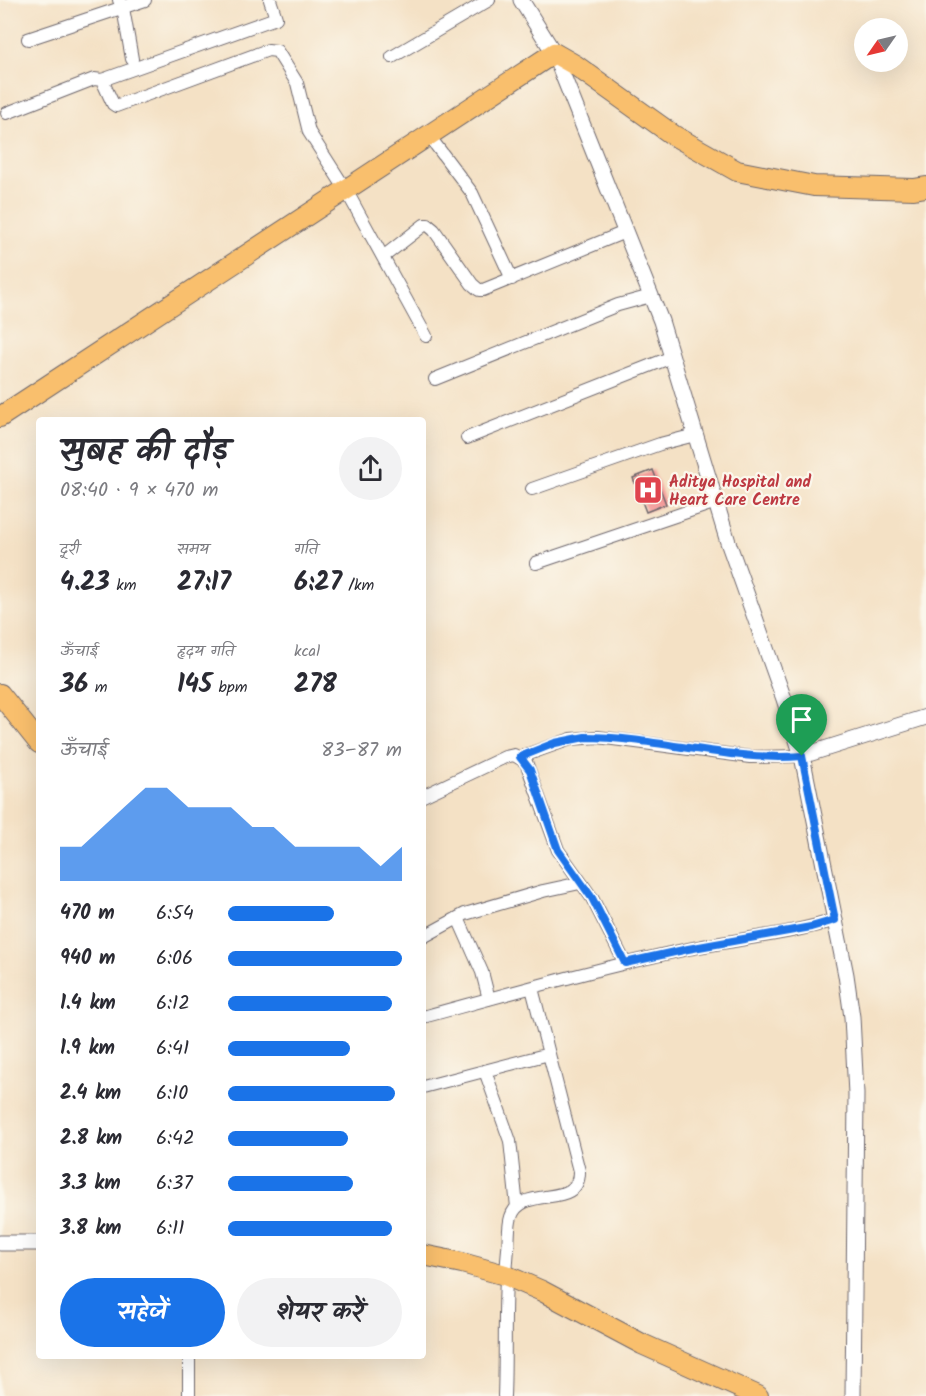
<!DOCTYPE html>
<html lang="hi">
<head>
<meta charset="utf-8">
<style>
  :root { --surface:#fff; --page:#f2f2f3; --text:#2b2b33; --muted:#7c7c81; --accent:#1a73e8 }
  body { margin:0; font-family:Kalam,"Playpen Sans Deva",sans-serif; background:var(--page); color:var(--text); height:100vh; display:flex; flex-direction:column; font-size:22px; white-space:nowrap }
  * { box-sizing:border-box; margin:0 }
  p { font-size:20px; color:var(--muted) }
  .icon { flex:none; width:33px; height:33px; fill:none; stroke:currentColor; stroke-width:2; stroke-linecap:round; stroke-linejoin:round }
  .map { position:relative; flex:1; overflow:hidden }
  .side { position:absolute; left:36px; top:417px; width:390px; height:942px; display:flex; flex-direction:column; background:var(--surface); border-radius:6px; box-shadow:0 6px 24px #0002 }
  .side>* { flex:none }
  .needle { width:39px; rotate:236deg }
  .fabs { position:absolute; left:854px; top:18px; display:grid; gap:12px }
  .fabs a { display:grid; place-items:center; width:54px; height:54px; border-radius:50%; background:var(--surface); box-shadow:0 6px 24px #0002; font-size:30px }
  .pin { position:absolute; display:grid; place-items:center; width:51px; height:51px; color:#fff; margin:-62px -26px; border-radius:50% 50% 50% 0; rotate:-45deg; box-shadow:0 0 6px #0007 }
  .pin .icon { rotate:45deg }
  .round { display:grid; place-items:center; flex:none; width:63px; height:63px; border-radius:32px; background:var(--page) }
  .head { display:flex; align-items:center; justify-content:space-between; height:102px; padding:0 24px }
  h1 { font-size:33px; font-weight:800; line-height:45px }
  .figures { display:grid; grid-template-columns:repeat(3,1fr); gap:9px; height:102px; padding:6px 24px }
  .figures div { display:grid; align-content:center }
  .figures b { font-size:26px; font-weight:800 }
  .figures small { font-size:16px; font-weight:400 }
  .figures p { font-size:16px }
  .chart { height:168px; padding:12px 24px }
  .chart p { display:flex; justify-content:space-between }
  .chart svg { width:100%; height:108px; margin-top:6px; fill:var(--accent); opacity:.7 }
  .primary-button { display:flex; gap:12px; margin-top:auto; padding:12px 24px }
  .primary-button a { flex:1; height:69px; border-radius:36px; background:var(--accent); color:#fff; font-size:24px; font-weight:800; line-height:69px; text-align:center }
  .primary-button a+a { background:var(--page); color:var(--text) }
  ul { padding:0 24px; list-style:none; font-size:20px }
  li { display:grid; grid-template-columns:96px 72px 1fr; align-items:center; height:45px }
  li i { height:15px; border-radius:8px; background:var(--accent) }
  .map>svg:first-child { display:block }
  .building { fill:#f39998 }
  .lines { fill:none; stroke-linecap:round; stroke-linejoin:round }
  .minor-casing { stroke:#6c656b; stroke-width:14 }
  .tertiary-casing { stroke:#6c656b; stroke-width:17 }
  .primary-casing { stroke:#6c656b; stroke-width:22 }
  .minor { stroke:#fff; stroke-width:12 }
  .tertiary { stroke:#fff; stroke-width:15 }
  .primary { stroke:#f9bf6d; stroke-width:20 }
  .route-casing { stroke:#fff; stroke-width:12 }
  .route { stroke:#1a73e8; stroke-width:8 }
  .labels { text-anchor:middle; stroke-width:4.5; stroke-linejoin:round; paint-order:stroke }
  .health-label { font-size:16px; font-weight:bold; fill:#be3a42; stroke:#fbf7ec; text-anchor:start }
</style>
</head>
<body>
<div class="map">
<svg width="926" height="1396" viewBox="0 0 926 1396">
  <rect width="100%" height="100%" fill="#fbf7ec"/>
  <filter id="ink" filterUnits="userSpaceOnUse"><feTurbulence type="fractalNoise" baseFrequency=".0167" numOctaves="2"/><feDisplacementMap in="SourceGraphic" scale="12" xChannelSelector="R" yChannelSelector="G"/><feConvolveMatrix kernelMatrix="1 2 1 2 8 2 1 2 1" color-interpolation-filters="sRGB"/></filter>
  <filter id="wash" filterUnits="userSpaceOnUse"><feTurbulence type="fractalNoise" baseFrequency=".008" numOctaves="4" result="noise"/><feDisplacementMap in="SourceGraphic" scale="24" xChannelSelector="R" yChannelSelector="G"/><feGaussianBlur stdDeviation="1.35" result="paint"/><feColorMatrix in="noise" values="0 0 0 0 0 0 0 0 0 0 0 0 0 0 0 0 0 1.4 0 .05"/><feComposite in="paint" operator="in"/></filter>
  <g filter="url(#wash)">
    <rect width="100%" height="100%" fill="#f4e1c5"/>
    <g id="blocks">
      <path class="building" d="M653 470 666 504 646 512 633 478Z"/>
    </g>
  </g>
  <g filter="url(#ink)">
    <use href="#blocks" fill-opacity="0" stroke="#6c656b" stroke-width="1.5"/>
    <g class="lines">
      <g class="minor-casing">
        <path id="minor" d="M119 0 123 8 132 59
          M28 39 145 0
          M392 57 489 0
          M102 80 276 18 270 0
          M7 113 94 79 102 80 113 104 116 106 268 50 277 51 297 83 309 132 346 190 426 336
          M429 136 472 193 512 279
          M383 257 424 225H428L434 230 472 284 479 290H483L625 232
          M435 379 618 305 651 296
          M467 438 672 357
          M532 489 660 444 695 435
          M536 563 716 502
          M520 757 571 739 598 737 750 757 802 756
          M423 796 505 757 514 755 526 762 558 850 592 898 625 963
          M458 918 482 972 489 999
          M423 937 465 914 543 891 580 883
          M423 1017C511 993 598 968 688 949 736 939 787 935 835 920
          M485 1071 510 1141 517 1207
          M423 1087 549 1054
          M189 1356V1396
          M504 1396C506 1347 503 1298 508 1249 509 1239 508 1226 511 1217 522 1183 580 1211 579 1171L532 988"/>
      </g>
      <g class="tertiary-casing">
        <path id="tertiary" d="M521 0 554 53 661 321 728 542 784 699 802 756 846 975 852 1017 856 1094 853 1396
          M802 756 926 717
          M0 1243H39"/>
      </g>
      <g class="primary-casing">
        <path id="primary" d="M0 417 554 53 575 65 673 135 737 171 814 186 914 189 926 187
          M0 694 39 743
          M423 1255 462 1263 505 1275 542 1291 642 1344 758 1396"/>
      </g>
      <use href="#minor" class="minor"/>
      <use href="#tertiary" class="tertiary"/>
      <use href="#primary" class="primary"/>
    </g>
  </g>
  <g class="lines" filter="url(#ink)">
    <g class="route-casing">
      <path id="route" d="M585 737C658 737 729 762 802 756L835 920 811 927 688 949 625 963 592 898 558 850 530 770 520 757 555 743Z"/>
    </g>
    <use href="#route" class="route"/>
  </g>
  <defs>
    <g id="hospital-square" transform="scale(1.5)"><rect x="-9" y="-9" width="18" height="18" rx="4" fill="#e0444e" stroke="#fbf7ec"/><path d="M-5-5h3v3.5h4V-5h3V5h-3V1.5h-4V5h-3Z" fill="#fff"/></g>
  </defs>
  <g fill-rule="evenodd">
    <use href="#hospital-square" x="648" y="490"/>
  </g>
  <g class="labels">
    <g class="health-label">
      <text x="669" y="487">Aditya Hospital and<tspan x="669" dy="18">Heart Care Centre</tspan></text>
    </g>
  </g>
</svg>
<div class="fabs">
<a><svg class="needle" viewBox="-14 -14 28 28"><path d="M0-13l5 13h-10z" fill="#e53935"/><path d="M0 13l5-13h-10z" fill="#7c7c81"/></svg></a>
</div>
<div class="pin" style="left:802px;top:756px;background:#1e9e55"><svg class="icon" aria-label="arrive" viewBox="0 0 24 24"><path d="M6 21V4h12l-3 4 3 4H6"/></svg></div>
<section class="side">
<div class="head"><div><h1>सुबह की दौड़</h1><p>08:40 · 9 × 470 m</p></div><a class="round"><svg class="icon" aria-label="share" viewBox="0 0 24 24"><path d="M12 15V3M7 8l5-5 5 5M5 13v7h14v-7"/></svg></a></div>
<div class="figures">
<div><p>दूरी</p><b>4.23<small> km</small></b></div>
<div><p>समय</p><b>27:17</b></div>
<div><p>गति</p><b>6:27<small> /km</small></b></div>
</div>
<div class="figures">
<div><p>ऊँचाई</p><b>36<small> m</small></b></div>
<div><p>हृदय गति</p><b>145<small> bpm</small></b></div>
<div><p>kcal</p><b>278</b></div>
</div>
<div class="chart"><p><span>ऊँचाई</span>83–87 m</p>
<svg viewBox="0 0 160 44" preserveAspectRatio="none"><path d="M0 44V30L10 30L20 22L30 14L40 6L50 6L60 14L70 14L80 14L90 22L100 22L110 30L120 30L130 30L140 30L150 38L160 30V44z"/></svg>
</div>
<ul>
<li><b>470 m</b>6:54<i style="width:61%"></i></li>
<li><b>940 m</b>6:06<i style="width:100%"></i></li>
<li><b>1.4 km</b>6:12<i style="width:94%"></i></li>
<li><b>1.9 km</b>6:41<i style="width:70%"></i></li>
<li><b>2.4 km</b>6:10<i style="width:96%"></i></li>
<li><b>2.8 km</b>6:42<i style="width:69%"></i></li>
<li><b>3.3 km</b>6:37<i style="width:72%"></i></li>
<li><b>3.8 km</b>6:11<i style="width:94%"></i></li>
</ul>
<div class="primary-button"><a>सहेजें</a><a>शेयर करें</a></div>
</section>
</div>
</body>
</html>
